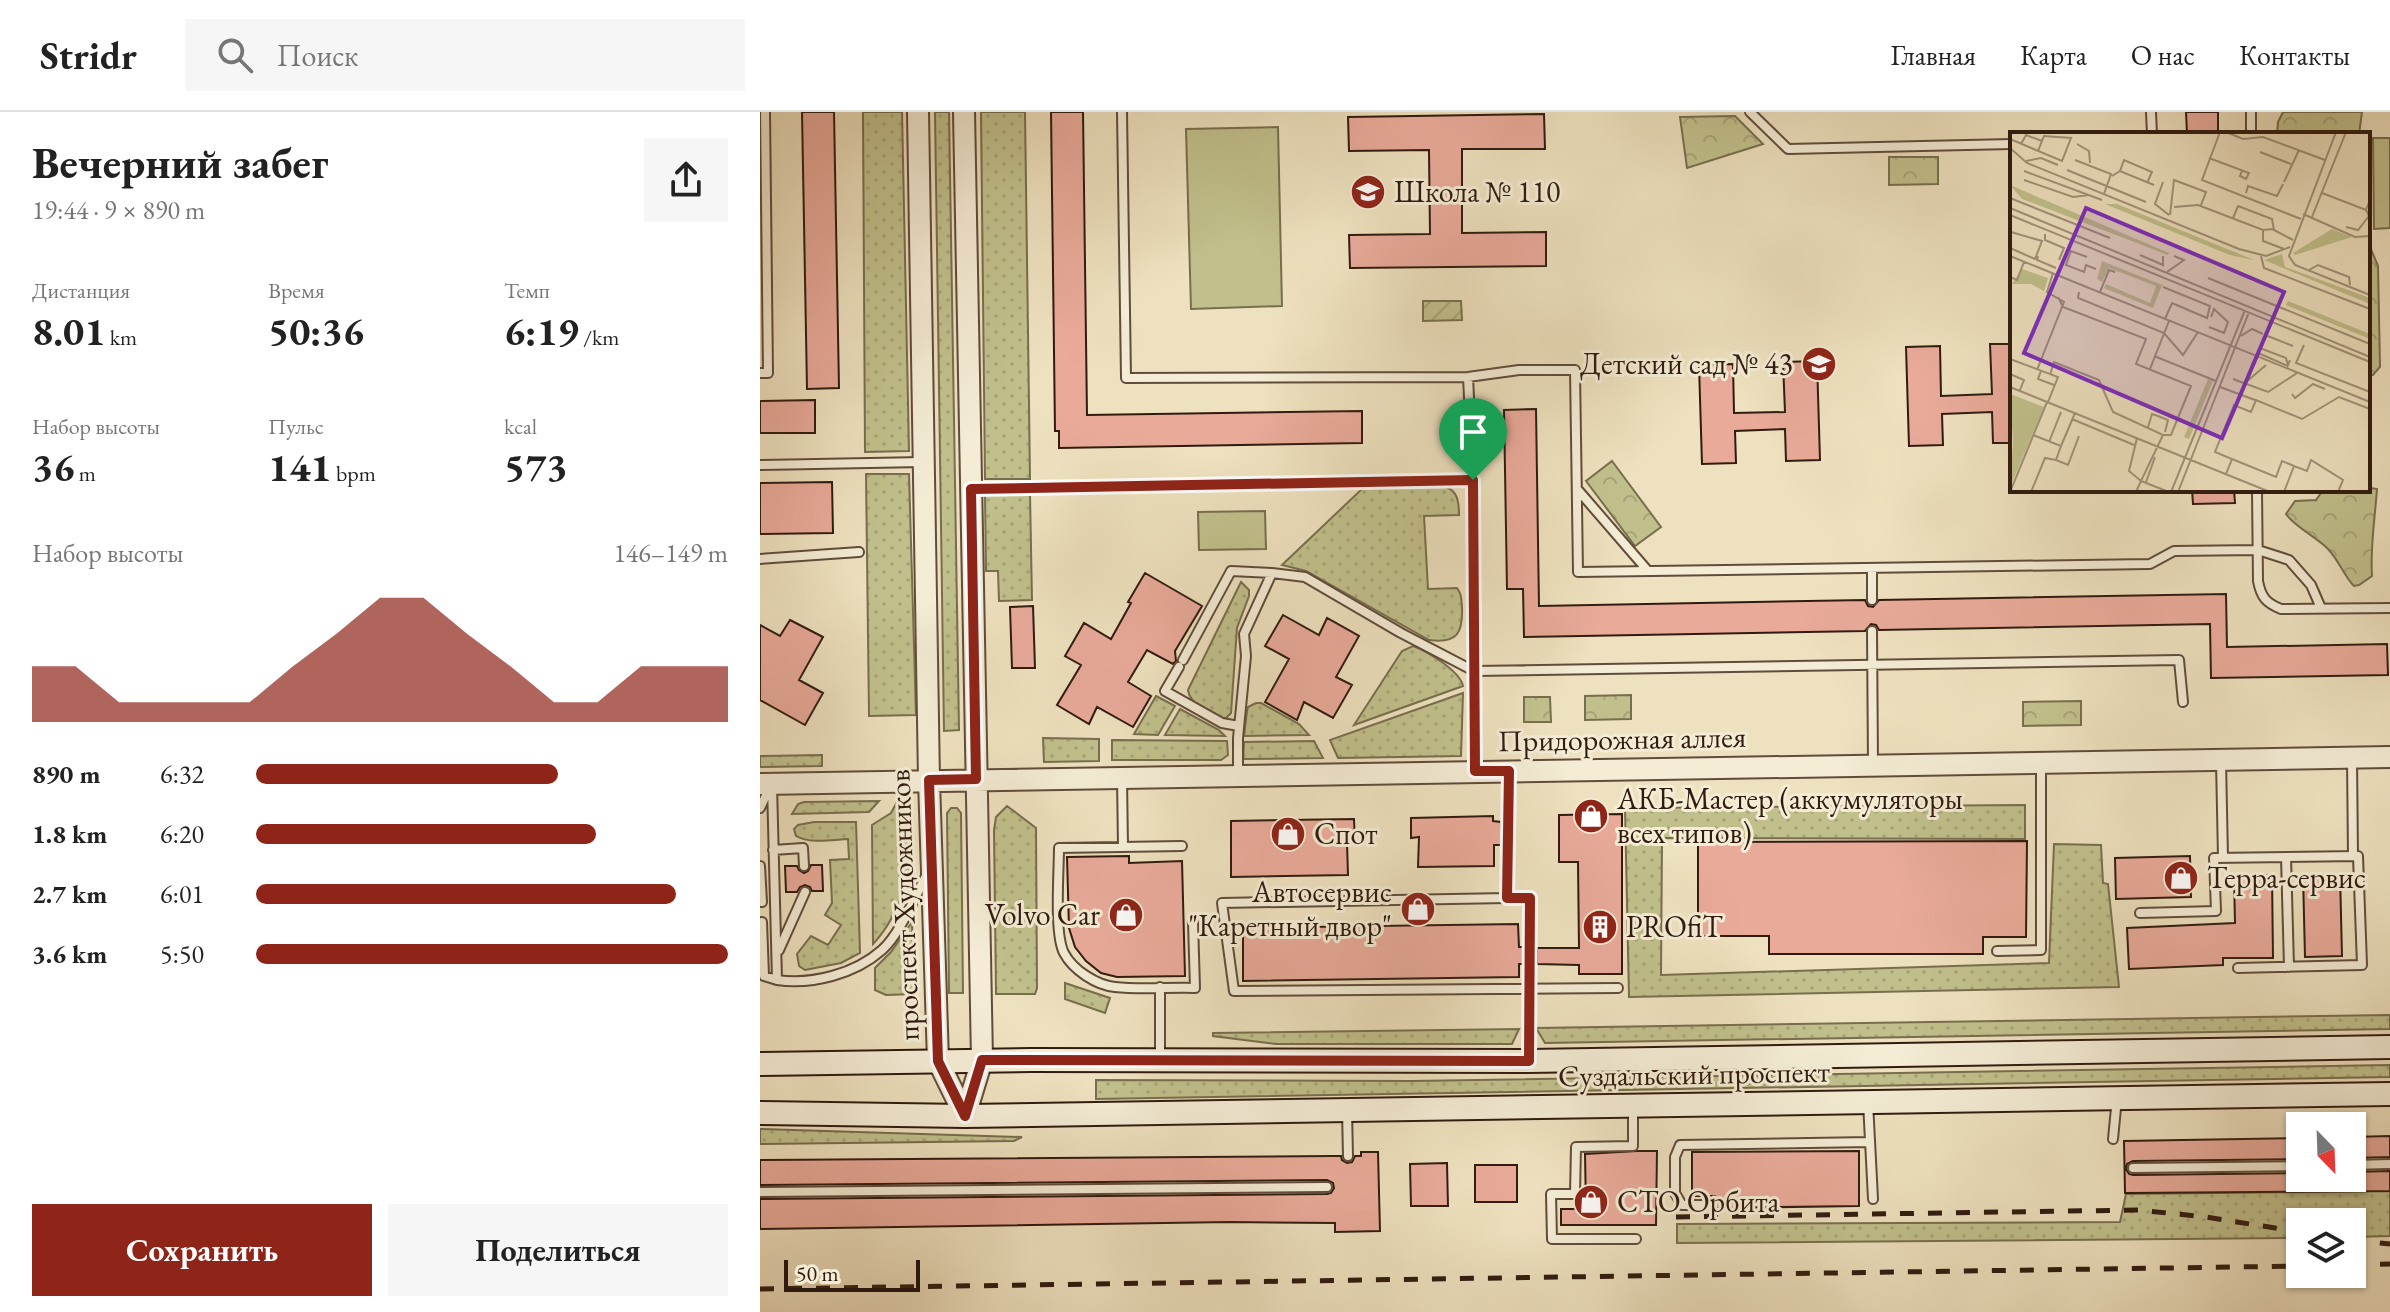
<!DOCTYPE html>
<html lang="ru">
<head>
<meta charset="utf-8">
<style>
  :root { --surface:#fff; --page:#f6f6f6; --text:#222; --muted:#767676; --line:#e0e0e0; --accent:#8f2418 }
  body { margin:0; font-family:"EB Garamond",serif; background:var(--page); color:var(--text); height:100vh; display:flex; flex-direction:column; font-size:30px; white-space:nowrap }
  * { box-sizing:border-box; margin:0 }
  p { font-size:26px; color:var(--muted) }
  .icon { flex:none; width:44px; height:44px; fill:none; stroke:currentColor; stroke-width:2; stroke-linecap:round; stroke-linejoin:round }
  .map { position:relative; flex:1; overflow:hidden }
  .drawer { display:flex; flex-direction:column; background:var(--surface); width:760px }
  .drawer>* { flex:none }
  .needle { width:52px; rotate:157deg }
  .tools { position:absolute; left:1526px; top:1000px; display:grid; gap:16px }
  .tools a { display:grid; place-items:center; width:80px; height:80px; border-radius:0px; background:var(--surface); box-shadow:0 2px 6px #0004; font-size:40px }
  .scale { position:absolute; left:24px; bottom:20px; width:136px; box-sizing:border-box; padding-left:8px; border:4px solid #301b0f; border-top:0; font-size:22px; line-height:28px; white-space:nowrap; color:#301b0f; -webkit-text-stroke:6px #f4ecd5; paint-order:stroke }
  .pin { position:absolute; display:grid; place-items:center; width:68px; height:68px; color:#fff; margin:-82px -34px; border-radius:50% 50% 50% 0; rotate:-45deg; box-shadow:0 0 8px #0007 }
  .pin .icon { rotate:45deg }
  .round { display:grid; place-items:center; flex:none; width:84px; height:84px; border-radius:0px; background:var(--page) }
  .summary { display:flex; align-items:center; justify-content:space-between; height:136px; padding:0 32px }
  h1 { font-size:44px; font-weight:700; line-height:60px }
  .figures { display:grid; grid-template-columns:repeat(3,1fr); gap:12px; height:136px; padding:8px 32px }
  .figures div { display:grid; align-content:center }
  .figures b { font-size:40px; font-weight:700 }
  .figures small { font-size:22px; font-weight:400 }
  .figures p { font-size:22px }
  .chart { height:224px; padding:16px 32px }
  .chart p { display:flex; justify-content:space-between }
  .chart svg { width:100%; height:144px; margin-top:8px; fill:var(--accent); opacity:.7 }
  .action { display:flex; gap:16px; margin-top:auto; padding:16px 32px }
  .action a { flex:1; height:92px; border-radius:0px; background:var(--accent); color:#fff; font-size:32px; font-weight:700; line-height:92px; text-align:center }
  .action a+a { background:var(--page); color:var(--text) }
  ul { padding:0 32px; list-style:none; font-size:26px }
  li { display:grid; grid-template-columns:128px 96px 1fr; align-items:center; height:60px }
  li i { height:20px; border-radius:10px; background:var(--accent) }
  header { display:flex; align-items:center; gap:48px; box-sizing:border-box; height:112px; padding:0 40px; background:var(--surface); border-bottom:2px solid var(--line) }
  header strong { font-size:38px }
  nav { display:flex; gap:44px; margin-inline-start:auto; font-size:28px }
  .search { width:560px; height:72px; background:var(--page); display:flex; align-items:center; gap:20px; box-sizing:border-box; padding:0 28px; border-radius:0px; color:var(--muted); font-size:30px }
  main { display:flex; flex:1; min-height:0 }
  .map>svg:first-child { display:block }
  .grass { fill:url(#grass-dots); stroke:#786e4e; stroke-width:2 }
  .forest { fill:url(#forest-crowns); stroke:#786e4e; stroke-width:2 }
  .garden { fill:url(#garden-furrows); stroke:#786e4e; stroke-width:2 }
  .pitch { fill:#c1c08c; stroke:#786e4e; stroke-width:2 }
  .building { fill:#e9aa9a; stroke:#301b0f; stroke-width:2 }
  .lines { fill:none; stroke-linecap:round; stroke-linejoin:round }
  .service-casing { stroke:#604c3b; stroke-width:12 }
  .tertiary-casing { stroke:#604c3b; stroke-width:24 }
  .secondary-casing { stroke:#301b0f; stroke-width:26 }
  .service { stroke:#f4ecd5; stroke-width:8 }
  .tertiary { stroke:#f4ecd5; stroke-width:20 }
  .secondary { stroke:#f4ecd5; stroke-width:22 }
  .rail { stroke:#301b0f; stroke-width:5; stroke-dasharray:14 14; stroke-linecap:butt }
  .route-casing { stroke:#fff; stroke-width:16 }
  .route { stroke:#8f2418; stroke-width:10 }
  .labels { text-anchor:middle; stroke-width:6; stroke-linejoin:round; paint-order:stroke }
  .poi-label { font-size:30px; fill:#301b0f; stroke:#f4ecd5; text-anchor:start }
  .street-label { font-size:30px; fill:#301b0f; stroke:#f4ecd5 }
  .inset-road { fill:none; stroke:#a29279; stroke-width:2 }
  .view { fill:#7b2cbf; fill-opacity:0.15; stroke:#7b2cbf; stroke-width:4 }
  .inset-edge { fill:none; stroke:#301b0f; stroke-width:4 }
</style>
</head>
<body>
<header>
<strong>Stridr</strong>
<div class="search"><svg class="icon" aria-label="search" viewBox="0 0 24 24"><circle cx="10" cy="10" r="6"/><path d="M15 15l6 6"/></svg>Поиск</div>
<nav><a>Главная</a><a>Карта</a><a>О нас</a><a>Контакты</a></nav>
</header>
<main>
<section class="drawer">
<div class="summary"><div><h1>Вечерний забег</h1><p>19:44 · 9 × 890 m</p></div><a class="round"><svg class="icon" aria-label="share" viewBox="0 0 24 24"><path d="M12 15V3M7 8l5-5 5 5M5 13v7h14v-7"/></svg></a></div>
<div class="figures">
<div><p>Дистанция</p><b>8.01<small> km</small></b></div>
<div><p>Время</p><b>50:36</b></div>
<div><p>Темп</p><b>6:19<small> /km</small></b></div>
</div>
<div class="figures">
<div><p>Набор высоты</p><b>36<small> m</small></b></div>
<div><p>Пульс</p><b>141<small> bpm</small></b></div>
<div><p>kcal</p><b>573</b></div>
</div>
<div class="chart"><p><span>Набор высоты</span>146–149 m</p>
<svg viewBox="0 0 160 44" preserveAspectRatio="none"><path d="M0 44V27L10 27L20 38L30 38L40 38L50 38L60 27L70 17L80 6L90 6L100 17L110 27L120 38L130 38L140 27L150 27L160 27V44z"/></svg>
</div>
<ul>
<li><b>890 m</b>6:32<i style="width:64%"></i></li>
<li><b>1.8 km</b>6:20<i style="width:72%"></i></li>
<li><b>2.7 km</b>6:01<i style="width:89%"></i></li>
<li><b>3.6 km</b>5:50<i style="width:100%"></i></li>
</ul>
<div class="action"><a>Сохранить</a><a>Поделиться</a></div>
</section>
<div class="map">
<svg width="1630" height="1200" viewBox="0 0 1630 1200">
  <defs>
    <pattern id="grass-dots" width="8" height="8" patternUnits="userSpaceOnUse" patternTransform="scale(2)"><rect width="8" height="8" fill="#c1c08c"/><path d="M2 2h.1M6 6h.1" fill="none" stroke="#a6a478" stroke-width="1.8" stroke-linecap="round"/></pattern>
    <pattern id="forest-crowns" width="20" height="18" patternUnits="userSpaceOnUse" patternTransform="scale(2)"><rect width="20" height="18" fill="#c1c08c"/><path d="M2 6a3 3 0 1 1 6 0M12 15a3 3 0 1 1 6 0" fill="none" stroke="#a6a478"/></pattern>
    <pattern id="garden-furrows" width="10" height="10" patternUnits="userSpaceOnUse" patternTransform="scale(2)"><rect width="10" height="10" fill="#c1c08c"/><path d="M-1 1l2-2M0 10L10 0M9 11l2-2" fill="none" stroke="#a6a478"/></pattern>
  </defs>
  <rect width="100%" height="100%" fill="#eee1bf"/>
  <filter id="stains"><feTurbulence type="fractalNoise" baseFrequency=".0025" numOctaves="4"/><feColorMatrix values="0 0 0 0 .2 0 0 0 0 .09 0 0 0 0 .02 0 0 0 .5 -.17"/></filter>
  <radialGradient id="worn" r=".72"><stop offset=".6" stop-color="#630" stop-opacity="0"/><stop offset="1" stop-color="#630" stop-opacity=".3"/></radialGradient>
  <path class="grass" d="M103 0H142L149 339 105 340Z
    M175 0H189L199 618 184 619Z
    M221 0H265L270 367H225Z
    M106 362H149L156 603 109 604Z
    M677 373C696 375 699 385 699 403L664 404 668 477 697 476C702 483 701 486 702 495 703 520 698 532 669 528L546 459 522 453 604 375Z
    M270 382 272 488 239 489 238 459H226L225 383Z
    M481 470 489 478V484L477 516 471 601 466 606H462C449 600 430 593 428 578Z
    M653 534C667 539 700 559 703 574L594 613 642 539Z
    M703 581 701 644 578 646 570 628Z
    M396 584 415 594 398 623 374 622Z
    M496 591H501L539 612 549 623 484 624 487 599 488 595Z
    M420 597 459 618 465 624 405 623Z
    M283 626 339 627V649L284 650Z
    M352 628 467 629 468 643 461 648H352Z
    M554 629 563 646 483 647 484 630Z
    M62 643V654L0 655V644Z
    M119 689 109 700 32 702 38 692 44 690Z
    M137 690C142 697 148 704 150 712 160 747 138 806 113 832L112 713 131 701Z
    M1265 693V727L902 726 901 863 1289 851 1294 732 1341 733 1343 771 1348 772 1359 875 869 885 865 696Z
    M247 694 276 716 277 876 275 882H236L234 718 236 705Z
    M191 696H197L201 701 203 881H189L187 701Z
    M54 710H96L100 841 81 851 45 858 39 854 37 842 51 824 68 833 81 813 65 803 72 791 70 748 89 747 88 727C71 728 50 732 36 724L34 717 38 713Z
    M152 810 154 882 126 883 115 878V856L131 840Z
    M305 871 350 886 345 901 305 887Z
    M1630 903V917L785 931 776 916Z
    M759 917 752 932H516L453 924V921Z
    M1630 953V965L336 987V968L652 969Z
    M0 1017 262 1025 254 1029 0 1032Z
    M1630 1079V1124L1592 1125V1110H1540V1126L917 1131V1112L1360 1110 1366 1082Z"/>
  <path class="forest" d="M1523 0H1602L1599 22H1517L1518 10Z
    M975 4 1003 32 927 56 920 5Z
    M1129 45H1178V72L1129 73Z
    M1608 130 1618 154 1620 255 1613 263 1608 265Z
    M852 349 901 415 875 434 826 369Z
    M1611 376 1617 377C1615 406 1610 435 1612 464L1599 473 1594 474C1584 464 1579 448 1567 436 1555 424 1535 415 1526 402L1535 389 1556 388 1563 378H1597L1599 380Z
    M871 583V607L825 608V584Z
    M764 585H790L791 610H764Z
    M1321 589V613L1263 614V590Z"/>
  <path class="garden" d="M663 189H701L702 208 663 209Z"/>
  <path class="pitch" d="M518 15 522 194 431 197 426 17Z
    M1613 26H1630V116L1614 117Z
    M505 399 506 437 439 438 438 400Z"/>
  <path class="building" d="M42 0H74L79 276 47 277Z
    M291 0H323L327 303 602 299V331L299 336V319H295Z
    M1426 0H1458V22H1427Z
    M784 2 785 37H702V121L786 120V154L590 156 589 123 670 122 669 38 589 39 588 5Z
    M1230 232H1252V331H1233L1232 300 1182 302 1183 333 1149 334 1146 235 1180 234 1181 284 1232 282Z
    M1057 249 1060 348 1026 349 1025 317 975 319 976 351 942 352 939 253 973 252 974 301 1025 300 1023 250Z
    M55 288V321H0V289Z
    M776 297 779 494 1105 488 1108 494 1113 495 1119 488 1466 482 1467 535 1627 532 1628 563 1451 566 1450 512 1119 518 1116 513 1111 512 1105 519 764 525 763 477H747L744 298Z
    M72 370 73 421 0 422V371Z
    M1432 378H1474L1475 391 1433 392Z
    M385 461 442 494 415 539 416 549 413 552 387 538 368 570 391 584 373 615 337 595 329 612 297 593 321 553 305 544 324 511 351 527 371 491 368 490Z
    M273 494 275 556H252L250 495Z
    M523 503 559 523 567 506 599 524 576 565 592 573 573 606 544 590 537 608 505 590 529 547 505 534Z
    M30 508 63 525 39 568 63 581 45 613 0 588V513L20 524Z
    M862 702V862H819V853L777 852V836H819L818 750H799V703Z
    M733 704V709L741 710V733H734V754L658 755 659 725 651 726V706Z
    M594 707 595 730H587L588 763 471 765V709Z
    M1267 729 1266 825H1223V842H1009V824H938V730Z
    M369 744V751L422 749 425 864 357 865 341 861 326 849 315 835 309 816 307 745Z
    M1430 744 1431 785 1356 787 1355 746Z
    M51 753H62L63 779H52L50 775 45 773 40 775 37 780H26L25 754H37L39 758 44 761 48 759Z
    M1580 762 1582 844 1545 845 1543 763Z
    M1512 763 1513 846H1463V853L1369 857 1367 816 1475 811 1474 764Z
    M758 812 759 835H763V852H759V865L483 869V816Z
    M1630 1024V1045L1592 1046V1025Z
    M1540 1026V1047L1373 1049 1367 1052 1366 1057 1369 1062 1373 1063 1540 1061V1066H1592V1060L1630 1059V1079L1365 1081 1364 1029Z
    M877 1039H897L896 1113H801V1097H826L825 1042Z
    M1099 1039V1094L955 1096V1084H932V1040Z
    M601 1040H618L620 1119 575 1120V1111L470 1110 0 1117V1087L567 1082 571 1081 574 1076 573 1071 567 1068 0 1073V1048L573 1044H581L582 1048 587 1051 592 1050 595 1044H601Z
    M687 1051 688 1094H651L650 1052Z
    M715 1053H757V1090H715Z"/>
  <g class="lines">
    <g class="service-casing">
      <path id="service" d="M362 0 366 266 708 265 759 258H815L818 460 1390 452 1414 439 1498 438 1529 448 1551 473 1561 496
        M990 0 1028 37 1252 32
        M1391 0 1392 22
        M1491 0V22
        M0 261H8L5 0
        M708 265 713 368 715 659
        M0 353 163 350
        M212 377 713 368
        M818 378 888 459
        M1497 378 1498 469C1501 485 1506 491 1521 497L1630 496
        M0 447 99 440
        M1112 456V488
        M1112 519 1113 652
        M423 548 471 459 512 461
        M419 555 405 579 462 611 479 614
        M1592 646 1593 744
        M1461 649 1463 746
        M749 660 747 786 462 791 474 879 858 876
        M478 662V626L486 544 484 522 512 461 545 465 641 521 714 559 1419 548 1423 590
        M362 666 363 735
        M12 673 17 868C52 873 95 862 122 838 140 822 154 786 166 764
        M0 696 11 673
        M422 734 299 736C299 760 294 822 304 841 313 858 336 873 355 875 381 878 409 875 435 876L433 810
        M13 738 43 736 44 754
        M1526 745 1529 855
        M0 754 2 790
        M747 786H770L769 945
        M1380 801 1456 799 1454 746 1598 744 1602 853 1478 856
        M2 810 4 864 17 868
        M19 838 45 780
        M1237 839 1281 838V651
        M400 875V948
        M1108 990 1113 1087
        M873 995V1034L816 1035 815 1082H791L792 1127H876
        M587 999 588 1044
        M1353 1027 1357 986
        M1592 1053 1630 1052
        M1373 1056 1540 1054
        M0 1080 567 1075
        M945 1093H922L915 1081V1045L920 1033 1110 1030"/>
    </g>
    <g class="tertiary-casing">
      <path id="tertiary" d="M158 0 169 668 178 949 205 1004
        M204 0 222 948 205 1004
        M0 672 1630 645"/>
    </g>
    <g class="secondary-casing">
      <path id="secondary" d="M0 952 271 948 769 949 1630 935
        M0 1001 205 1004 1630 982"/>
    </g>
    <use href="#service" class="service"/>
    <use href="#tertiary" class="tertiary"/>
    <use href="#secondary" class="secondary"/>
    <path class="rail" d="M916 1105 1378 1098 1446 1105 1540 1120
      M1592 1128 1630 1132
      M1592 1153 1630 1152
      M0 1177 1540 1154"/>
  </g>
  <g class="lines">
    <g class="route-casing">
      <path id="route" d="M713 368 715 659H749L747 786H770L769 949 222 948 205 1004 178 949 169 668 216 667 211 377Z"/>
    </g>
    <use href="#route" class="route"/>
  </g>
  <defs>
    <g id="school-disc" transform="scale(1.8)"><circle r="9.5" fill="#8f2418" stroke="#f4ecd5"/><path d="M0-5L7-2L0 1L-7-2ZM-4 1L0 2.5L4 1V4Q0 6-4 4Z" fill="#fff"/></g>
    <g id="shop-disc" transform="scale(1.8)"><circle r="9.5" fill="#8f2418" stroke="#f4ecd5"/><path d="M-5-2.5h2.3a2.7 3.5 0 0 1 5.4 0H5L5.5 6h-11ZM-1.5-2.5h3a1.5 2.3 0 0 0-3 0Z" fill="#fff"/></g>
    <g id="building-disc" transform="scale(1.8)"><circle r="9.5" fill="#8f2418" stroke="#f4ecd5"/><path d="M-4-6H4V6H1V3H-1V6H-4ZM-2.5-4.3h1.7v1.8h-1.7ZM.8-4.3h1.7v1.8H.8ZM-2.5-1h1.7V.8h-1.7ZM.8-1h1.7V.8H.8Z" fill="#fff"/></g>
  </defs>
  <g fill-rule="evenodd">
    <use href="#school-disc" x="608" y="80"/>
    <use href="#school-disc" x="1059" y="252"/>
    <use href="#shop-disc" x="831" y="704"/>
    <use href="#shop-disc" x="528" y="722"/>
    <use href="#shop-disc" x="1421" y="766"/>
    <use href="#shop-disc" x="658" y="797"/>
    <use href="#shop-disc" x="366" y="803"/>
    <use href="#building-disc" x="840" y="815"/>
    <use href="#shop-disc" x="831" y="1090"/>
  </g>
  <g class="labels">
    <g class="poi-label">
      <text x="634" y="90">Школа № 110</text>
      <text x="1033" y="262" text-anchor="end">Детский сад № 43</text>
      <text x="857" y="697">АКБ-Мастер (аккумуляторы<tspan x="857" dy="34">всех типов)</tspan></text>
      <text x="554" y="732">Спот</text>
      <text x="1447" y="776">Терра-сервис</text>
      <text x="632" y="790" text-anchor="end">Автосервис<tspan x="632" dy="34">"Каретный двор"</tspan></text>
      <text x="340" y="813" text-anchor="end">Volvo Car</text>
      <text x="866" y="825">PROfiT</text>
      <text x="857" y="1100">СТО Орбита</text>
    </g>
    <g class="street-label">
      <text transform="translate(862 627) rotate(-1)" y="10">Придорожная аллея</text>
      <text transform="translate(144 793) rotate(-92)" y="10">проспект Художников</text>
      <text transform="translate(934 962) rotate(-1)" y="10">Суздальский проспект</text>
    </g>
  </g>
  <g transform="translate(1250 20)">
    <rect width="360" height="360" fill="#eee1bf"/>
    <path d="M0 53 159 121 158 123 12 67ZM95 72H107L244 128 220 123ZM322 97 342 105 285 123 283 121ZM92 129 152 153 143 176 94 156 96 152 140 171 146 154 99 136 92 150 87 147ZM278 169 360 202V207L276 173ZM198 247 203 249 179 307 174 305Z" fill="#c1c08c"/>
    <path d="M272 122 275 135 360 166V172L254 128ZM12 137 38 146 34 159 21 152H2ZM0 262 34 275 0 355 3 310Z" fill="#c1c08c"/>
    <path class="inset-road" d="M210 0 192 48 291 87M216 0 233 7 253 5 315 28M326 0 279 124 285 133 360 163M0 7 52 29 61 6 34 4 28 19M11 12 16 3 32 9M67 12 79 19 80 31M0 16 17 31 229 117 256 124 280 115M250 20 281 32M199 26 239 41 236 47 230 44 232 39M65 28 101 42 94 62M16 29 31 26 48 33M57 38 136 70M14 39 92 68M110 39 114 28 142 40 137 51M102 44 110 39 144 53M14 48 63 65 79 63M153 50 145 72 159 83M274 50 289 18M236 61 238 54 267 64 273 52M312 61 356 78 360 68M0 66 100 106M164 75 188 73 253 98 263 97M0 76 360 225M293 82 345 105 360 104M0 83 360 230M160 83 164 48 196 60 191 73M302 85 336 0M223 86 228 74 262 87 264 98 283 108M336 95 348 98 359 84 356 78M253 98V109L274 117M35 102V108L54 116 49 128M0 116 25 127 32 109 1 100M130 123 153 133V124M0 124 360 270M28 124 27 128 46 136M251 124 254 136 360 177M77 125 61 119 56 133 74 140 76 133 86 137M299 138 308 133 339 145 340 153M157 140 174 128 164 124M0 145 7 148 14 130M198 146 360 212M153 155 200 174 197 186 162 171 155 187M69 160 68 166 154 201 173 223 188 200M90 160 99 138 105 140M199 195 214 201 218 190 204 177 201 185M255 203 283 214M231 204 242 197 253 202M294 213 286 231 360 260M250 216 276 226 278 233 280 228M248 221 278 234M144 224 206 249M0 227 48 245 38 270M140 237 159 189M27 238 54 170 37 160 43 141M31 239 28 247 44 253M0 242 14 248 10 258M40 243 44 230 89 248 103 280 153 303H161L181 254 126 232 136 207 53 175 48 165M223 247 258 260 287 241M235 251 256 233M0 255 260 360M210 255 245 268M282 262 285 266 303 252 315 257M62 287 124 313M138 295 142 282 148 284 158 288 155 300M127 306 119 339 131 349 153 303M39 310 51 280M51 314 65 281M222 327 266 345 272 329 284 334M46 328 58 333 69 304M216 342 222 327 205 320 224 273 241 280 246 268 292 287 329 265 360 277M136 350 145 325M0 360 37 270M21 360 35 326 46 328 51 314 23 303M126 360 131 349 159 360M161 360 235 178M168 360 239 180M274 360 284 334 297 339 301 328 333 348 328 360"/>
    <path class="view" d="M76 76 274 160 212 306 14 221Z"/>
    <rect width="360" height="360" class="inset-edge"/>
  </g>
  <rect width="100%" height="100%" filter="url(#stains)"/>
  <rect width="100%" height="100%" fill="url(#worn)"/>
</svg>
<div class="tools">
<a><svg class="needle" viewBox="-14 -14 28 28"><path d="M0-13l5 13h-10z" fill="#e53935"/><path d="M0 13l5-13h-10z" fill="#767676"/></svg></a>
<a><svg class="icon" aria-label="layers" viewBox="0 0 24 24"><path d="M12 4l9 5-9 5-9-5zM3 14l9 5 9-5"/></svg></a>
</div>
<div class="scale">50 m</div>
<div class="pin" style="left:713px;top:368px;background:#1e9e55"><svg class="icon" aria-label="arrive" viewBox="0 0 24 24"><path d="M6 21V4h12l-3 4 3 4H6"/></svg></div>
</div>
</main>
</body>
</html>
